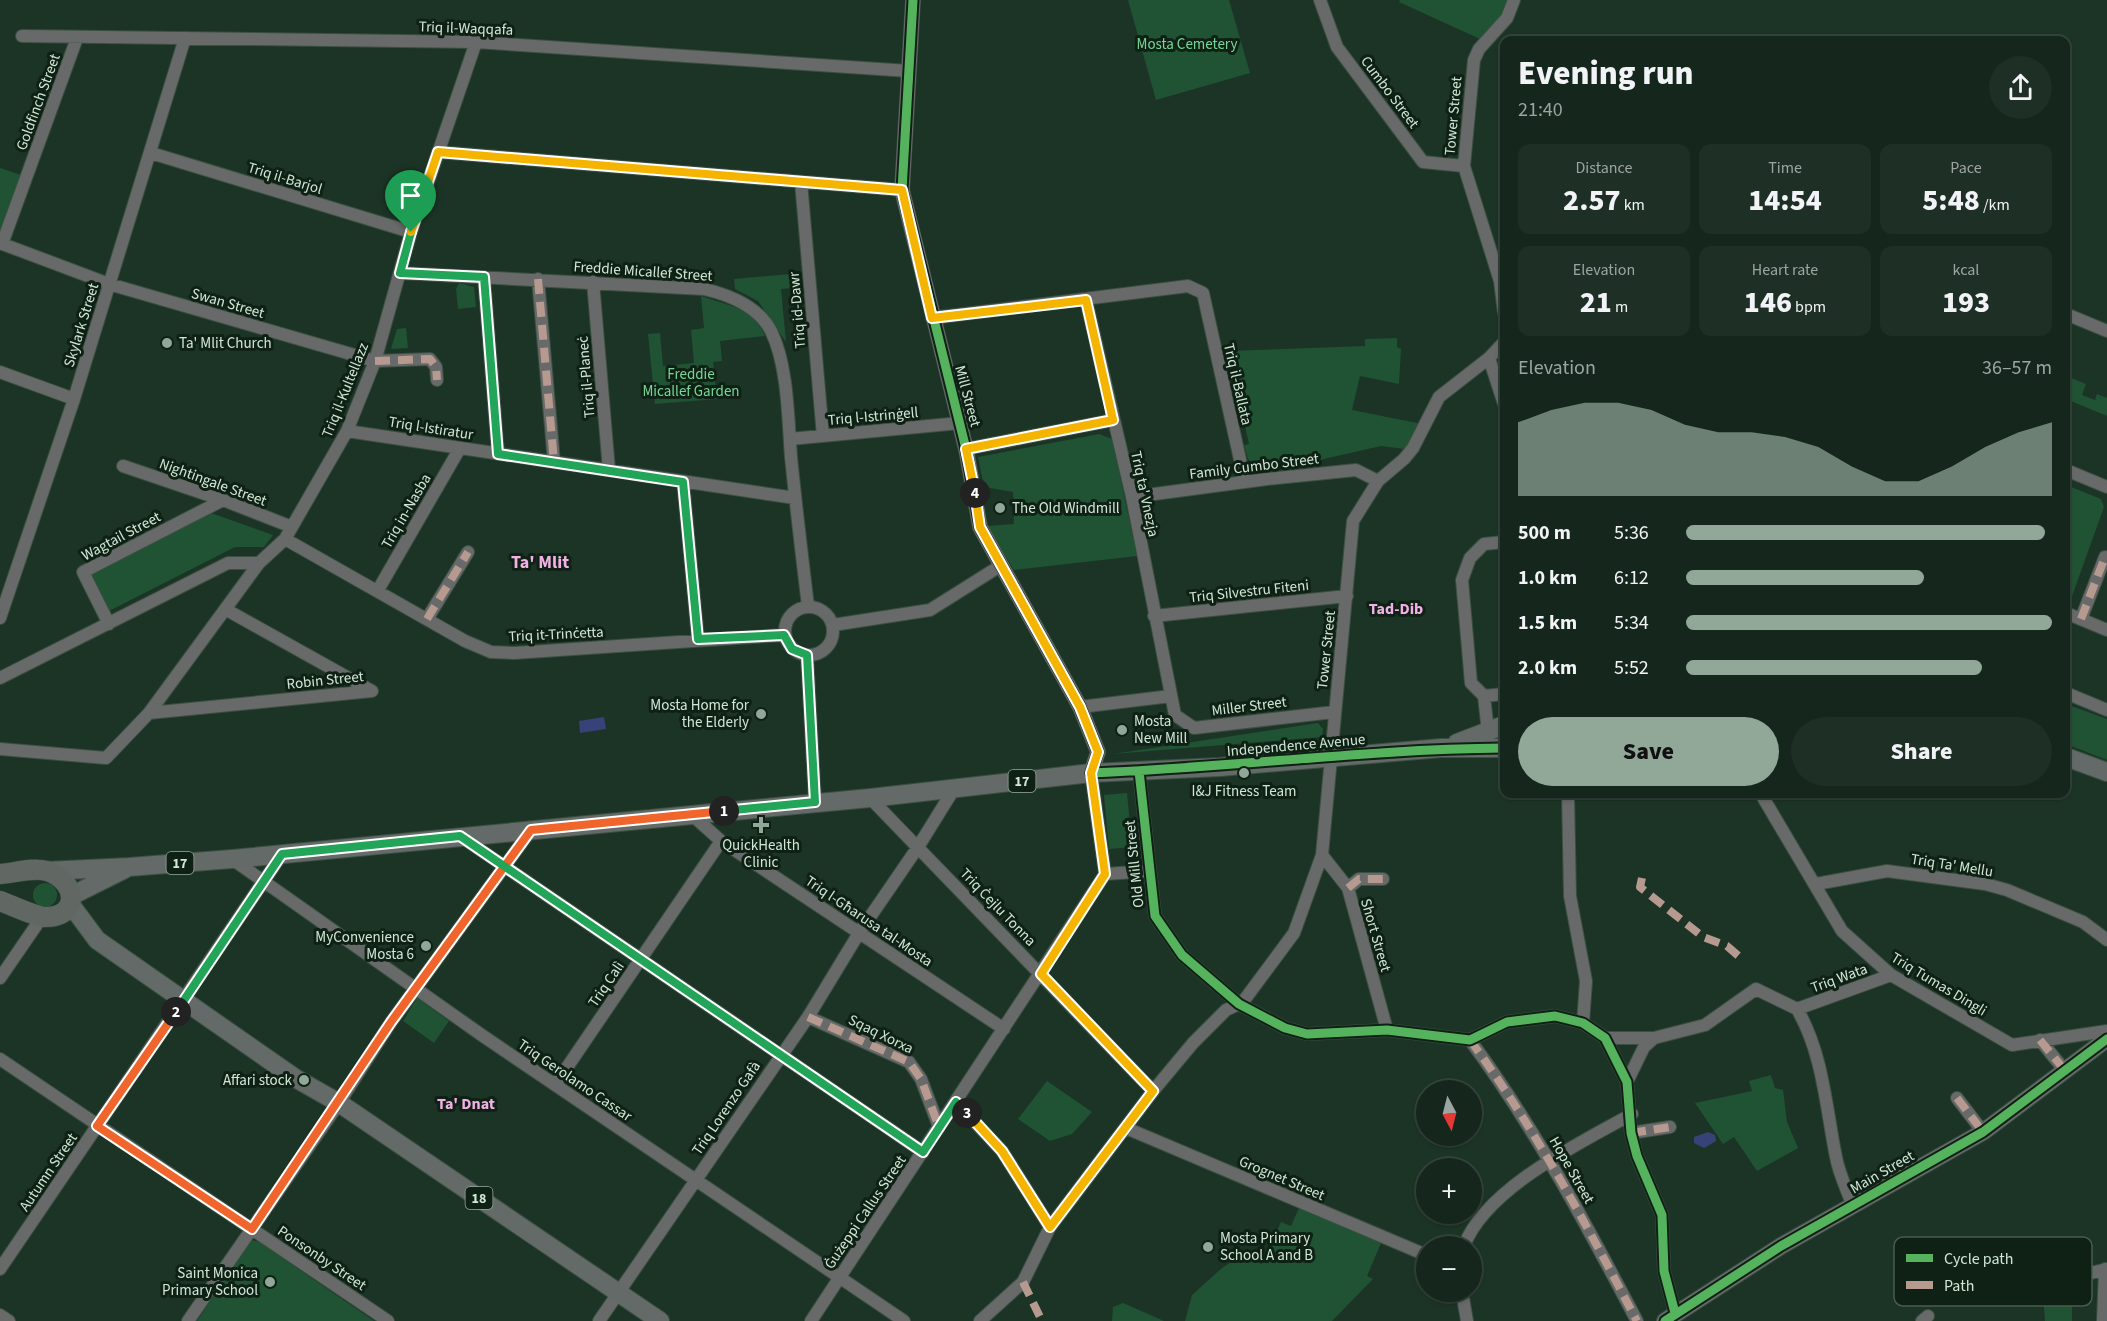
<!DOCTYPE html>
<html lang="en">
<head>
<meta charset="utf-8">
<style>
  :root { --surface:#15271c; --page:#1e2f25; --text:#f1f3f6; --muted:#9da5a3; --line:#34443b; --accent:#91a898 }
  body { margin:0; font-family:"Source Sans 3",sans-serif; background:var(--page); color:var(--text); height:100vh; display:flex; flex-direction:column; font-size:22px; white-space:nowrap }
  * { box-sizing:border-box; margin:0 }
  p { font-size:20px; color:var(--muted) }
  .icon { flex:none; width:33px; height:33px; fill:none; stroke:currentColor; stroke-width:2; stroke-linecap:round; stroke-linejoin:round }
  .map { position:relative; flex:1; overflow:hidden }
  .drawer { position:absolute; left:1500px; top:36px; width:570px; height:762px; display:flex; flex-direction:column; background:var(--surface); border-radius:12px; box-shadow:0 2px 4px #0004,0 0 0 2px var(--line) }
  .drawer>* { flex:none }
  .needle { width:39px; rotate:173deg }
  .buttons { position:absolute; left:1416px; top:1080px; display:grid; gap:12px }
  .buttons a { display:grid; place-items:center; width:66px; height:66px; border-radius:50%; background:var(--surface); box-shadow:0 2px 4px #0004,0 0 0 2px var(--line); font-size:30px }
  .pin { position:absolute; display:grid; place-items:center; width:51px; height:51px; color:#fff; margin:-62px -26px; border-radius:50% 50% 50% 0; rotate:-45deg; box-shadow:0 0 6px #0007 }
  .pin .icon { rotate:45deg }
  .km { position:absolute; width:30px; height:30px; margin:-15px; border-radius:50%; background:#222; color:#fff; font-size:16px; line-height:30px; text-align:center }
  .round { display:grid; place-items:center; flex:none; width:63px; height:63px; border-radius:32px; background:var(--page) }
  .summary { display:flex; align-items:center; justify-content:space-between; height:102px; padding:0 18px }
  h1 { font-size:33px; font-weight:800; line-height:45px }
  .stats { display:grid; grid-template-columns:repeat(3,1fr); gap:9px; height:102px; padding:6px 18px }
  .stats div { display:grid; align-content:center; border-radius:12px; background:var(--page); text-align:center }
  .stats b { font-size:30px; font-weight:800 }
  .stats small { font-size:16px; font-weight:400 }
  .stats p { font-size:16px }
  .chart { height:168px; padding:12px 18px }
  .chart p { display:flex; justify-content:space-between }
  .chart svg { width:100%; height:108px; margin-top:6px; fill:var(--accent); opacity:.7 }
  .button { display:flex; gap:12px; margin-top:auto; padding:12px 18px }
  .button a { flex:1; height:69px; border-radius:36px; background:var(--accent); color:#111; font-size:24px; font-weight:800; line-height:69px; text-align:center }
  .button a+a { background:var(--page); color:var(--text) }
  ul { padding:0 18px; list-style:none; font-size:20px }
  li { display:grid; grid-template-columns:96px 72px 1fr; align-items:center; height:45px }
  li i { height:15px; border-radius:8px; background:var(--accent) }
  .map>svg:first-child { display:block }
  .green { fill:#1f5333 }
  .water { fill:#374378 }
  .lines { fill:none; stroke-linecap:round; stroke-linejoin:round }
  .minor-casing { stroke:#3b4f43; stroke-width:14 }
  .tertiary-casing { stroke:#3b4f43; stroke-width:16 }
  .secondary-casing { stroke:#3b4f43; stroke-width:18 }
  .primary-casing { stroke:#3b4f43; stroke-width:20 }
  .trunk-casing { stroke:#3b4f43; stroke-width:21 }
  .minor { stroke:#686a6a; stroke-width:12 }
  .tertiary { stroke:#686a6a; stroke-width:15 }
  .secondary { stroke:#686c6b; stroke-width:16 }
  .primary { stroke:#636a67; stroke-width:18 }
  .trunk { stroke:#616864; stroke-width:20 }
  .quiet { stroke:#b69a8f; stroke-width:8; stroke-dasharray:15 8; stroke-linecap:butt }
  .cycleway-casing { stroke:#0f2115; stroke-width:13 }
  .cycleway { stroke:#56b35d; stroke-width:9 }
  .split-1-casing { stroke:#fff; stroke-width:12 }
  .split-2-casing { stroke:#fff; stroke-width:12 }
  .split-3-casing { stroke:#fff; stroke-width:12 }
  .split-4-casing { stroke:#fff; stroke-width:12 }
  .split-5-casing { stroke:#fff; stroke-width:12 }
  .split-1 { stroke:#22a559; stroke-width:8 }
  .split-2 { stroke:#f0652b; stroke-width:8 }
  .split-3 { stroke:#22a559; stroke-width:8 }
  .split-4 { stroke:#f5b400; stroke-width:8 }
  .split-5 { stroke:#f5b400; stroke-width:8 }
  .poi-dot { fill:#91a898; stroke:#0f2115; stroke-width:2 }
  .labels { text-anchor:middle; stroke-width:6; stroke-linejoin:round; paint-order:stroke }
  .shield { fill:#0f2115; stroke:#96ac9c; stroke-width:1.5 }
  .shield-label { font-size:14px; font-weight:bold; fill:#d0e7d6 }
  .street-label { font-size:15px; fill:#d0e7d6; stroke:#0f2115 }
  .park-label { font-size:15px; fill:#77d797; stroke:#0f2115 }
  .poi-label { font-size:15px; fill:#d0e7d6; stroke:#0f2115; text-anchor:start }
  .neighbourhood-label { font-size:16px; font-weight:bold; fill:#f1b1e5; stroke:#0f2115 }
  .quarter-label { font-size:18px; font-weight:bold; fill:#f1b1e5; stroke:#0f2115 }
  .key { fill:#0f2115; stroke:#495c4f; stroke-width:1.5 }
  .key-label { font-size:16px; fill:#d0e7d6 }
</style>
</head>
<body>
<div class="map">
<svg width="2107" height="1321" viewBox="0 0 2107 1321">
  <rect width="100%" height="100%" fill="#1c3426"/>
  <path class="green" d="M1128 0H1229L1250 73 1156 100Z
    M1400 0H1507L1502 16 1480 39 1399 2Z
    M0 168 21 175 0 233Z
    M791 274 792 288 781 289 786 342 758 301 735 289 734 279Z
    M459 283 474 287 476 307 458 309 456 289Z
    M701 296C729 306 752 307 765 336L720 341 722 361 713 362 717 399 655 404 648 334 660 333 663 366 694 363 691 330 704 328Z
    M406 328 408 348 391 349 397 329Z
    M1397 338V347L1401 349 1399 384 1360 376 1352 410 1422 424 1405 449 1381 446 1293 466 1254 465 1248 459 1244 445 1249 444 1229 351 1365 346V339Z
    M2066 376 2086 384 2082 395 2095 400 2097 394 2107 398V416L2066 399Z
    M1099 434 1112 439 1137 556 1014 570 987 526 1014 524 1013 492 984 487 978 457Z
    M2066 485 2101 499 2104 507 2071 599 2066 600Z
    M211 513 273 535 264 547H235L109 611 91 575Z
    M2066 704 2107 719V760L2066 744Z
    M1318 723 1323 729 1322 737 1113 754Z
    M1127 793 1132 847 1109 849 1104 795Z
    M33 895a12 12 0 1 1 24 0a12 12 0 1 1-24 0Z
    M417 998 449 1021 434 1043 403 1021Z
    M1771 1075 1775 1088 1783 1090 1787 1122 1798 1148 1757 1171 1734 1137 1723 1144 1695 1103 1752 1091 1749 1081Z
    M1047 1081 1092 1112 1072 1134 1050 1141 1018 1119Z
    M1299 1208 1381 1243 1367 1276 1373 1279 1332 1321H1185L1192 1295 1222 1268 1241 1256 1262 1264 1281 1222 1291 1226Z
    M252 1240 259 1242 374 1321H197Z
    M2072 1288V1321H2045L2043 1294Z
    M1123 1303 1164 1321H1112L1113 1307Z"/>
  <path class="water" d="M604 717 606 729 580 733 579 721Z
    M1708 1132 1715 1135 1716 1141 1704 1148 1694 1143V1137Z"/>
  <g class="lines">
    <g class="minor-casing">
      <path id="minor" d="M1320 0 1337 47 1423 162 1464 166
        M22 36 476 42 909 71
        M438 152 902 190
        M151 153 411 232
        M801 182 823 436
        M0 243 109 284 375 361 430 359 436 367 437 380
        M2 244 77 38
        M401 273 704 289C730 295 758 306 771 331 788 365 788 419 791 457 796 507 802 556 808 606
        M484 277 498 454
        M538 279 554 462
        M593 282 609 470
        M1086 300 1132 497 1175 715 1194 728 1334 712
        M1504 313 1500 281 1464 166 1474 60 1479 49 1507 18 1514 0
        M2066 314 2107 331
        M932 318 1188 286 1203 293 1245 482
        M1489 358 1504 404
        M0 372 74 399
        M347 431 795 498
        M790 439 960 423
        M966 449 1113 420
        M123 466 223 500 292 527
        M2066 470 2107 487
        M683 481 698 639
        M1132 497 1267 479 1356 470 1378 481
        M285 539 465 641 491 652 514 653 784 635
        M378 590 460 448
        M785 631a24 24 0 1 1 48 0a24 24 0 1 1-48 0Z
        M2066 613 2107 630
        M1154 616 1347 596
        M0 618 74 399 185 38
        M427 619 468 552
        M2081 619 2105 557
        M109 624 83 572 223 500
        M833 625 930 610 1000 566
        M807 655 815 802
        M0 678 228 563H259
        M2066 693 2107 710
        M1484 696 1504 694
        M1080 707 1171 696
        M149 713 372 691 225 609
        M1488 732 1484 696 1471 683 1462 580 1470 558 1484 544 1504 542
        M0 749 106 758 149 713 259 563 285 539 347 431 375 361 411 232 476 42
        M1139 771 1155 916 1182 955 1239 1004 1285 1028 1307 1034 1387 1030 1470 1040 1507 1022 1555 1016 1583 1023 1605 1038 1627 1082 1631 1133 1637 1156 1662 1215 1664 1271 1675 1313
        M1568 794 1570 896 1586 981 1583 1023
        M1761 794 1842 931 1891 975 2012 1045 2107 1031
        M870 798 1153 1091
        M691 814 721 841 1004 1029
        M460 836 923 1152
        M1322 855 1348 888 1387 1030
        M232 859 483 1036 904 1321
        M1105 874 1150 871
        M1816 884 1887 871 1985 884 2007 890 2083 922 2107 940
        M1348 888 1359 879H1383
        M0 978 42 917
        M1245 999 1294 933 1322 855 1353 521 1378 481 1404 459 1413 448 1439 397 1489 358 1504 342
        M1797 1009C1823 1053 1826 1108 1836 1157 1839 1174 1847 1190 1853 1206
        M1797 1009 1891 975
        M808 1017 909 1062 921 1079 939 1127
        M1605 1038H1654L1705 1025 1756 989 1797 1009
        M1470 1040C1535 1128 1586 1224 1637 1321
        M2040 1040 2066 1072
        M0 1059 388 1321
        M1627 1082 1644 1047 1654 1038
        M555 1085 721 841
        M1957 1098 1983 1132
        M956 1102 1002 1151 1050 1227
        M1126 1128 1426 1255
        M1631 1133 1670 1127
        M1464 1246C1486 1188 1580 1143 1632 1114
        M0 1269 282 854
        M1462 1292 1467 1321
        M2013 1292 2107 1269
        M0 1315 9 1321
        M188 1321 339 1103 391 1022 531 830
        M599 1321 808 1017 859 933 918 847 954 789
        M811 1321 1105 874 1091 773
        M980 1321 1023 1282 1050 1227 1153 1091 1193 1043 1226 1010 1239 1004
        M1922 1321 1928 1316
        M2103 1321 2105 1269"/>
    </g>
    <g class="tertiary-casing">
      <path id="tertiary" d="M913 0 902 190 966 449 980 527 1080 707 1098 752 1091 773"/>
    </g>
    <g class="secondary-casing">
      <path id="secondary" d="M1665 1321 1781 1246 1983 1132 2107 1039"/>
    </g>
    <g class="primary-casing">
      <path id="primary" d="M1457 743 1504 725
        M2066 757 2107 772
        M46 871 129 867 232 859 870 798 1091 773 1220 767 1441 748H1504
        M71 896 125 869
        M71 905 97 940 295 1078 339 1103 660 1321"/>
    </g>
    <g class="trunk-casing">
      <path id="trunk" d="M0 874C14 873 34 867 47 871 78 881 81 918 44 917 34 916 11 905 0 901"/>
    </g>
    <use href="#minor" class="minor"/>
    <use href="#tertiary" class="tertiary"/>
    <use href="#secondary" class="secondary"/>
    <use href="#primary" class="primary"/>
    <use href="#trunk" class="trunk"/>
    <path class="quiet" d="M538 279 554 462
      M375 361 430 359 436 367 437 380
      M427 619 468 552
      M2081 619 2105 557
      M1642 878 1640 887 1703 937 1727 946 1742 959
      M1348 888 1359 879H1383
      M808 1017 909 1062 921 1079 939 1127
      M1470 1040C1535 1128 1586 1224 1637 1321
      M2040 1040 2066 1072
      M1957 1098 1983 1132
      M1631 1133 1670 1127
      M1023 1282 1042 1321"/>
    <g class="cycleway-casing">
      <path id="cycleway" d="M913 0 902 190 966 449 980 527 1080 707 1098 752 1091 773C1229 768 1366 749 1504 748
        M1139 771 1155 916 1182 955 1239 1004 1285 1028 1307 1034 1387 1030 1470 1040 1507 1022 1555 1016 1583 1023 1605 1038 1627 1082 1631 1133 1637 1156 1662 1215 1664 1271 1675 1313
        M1665 1321 1781 1246 1983 1132 2107 1039"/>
    </g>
    <use href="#cycleway" class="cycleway"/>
  </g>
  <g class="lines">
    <g class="split-1-casing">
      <path id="split-1" d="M411 232 400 273 484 277 498 454 683 482 698 639 784 635 792 649 807 655 815 802 724 811"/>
    </g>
    <g class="split-2-casing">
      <path id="split-2" d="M176 1012 97 1126 252 1229 391 1022 531 830 724 811"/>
    </g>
    <g class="split-3-casing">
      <path id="split-3" d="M176 1012 282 854 460 836 923 1152 956 1102 967 1113"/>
    </g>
    <g class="split-4-casing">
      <path id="split-4" d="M967 1113 1002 1151 1050 1227 1153 1091 1041 974 1105 874 1091 773 1098 752 1080 707 980 527 975 493"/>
    </g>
    <g class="split-5-casing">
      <path id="split-5" d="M411 232 438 152 902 190 932 318 1086 300 1113 420 966 449 975 493"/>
    </g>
    <use href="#split-1" class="split-1"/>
    <use href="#split-2" class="split-2"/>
    <use href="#split-3" class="split-3"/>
    <use href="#split-4" class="split-4"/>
    <use href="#split-5" class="split-5"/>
  </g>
  <g class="poi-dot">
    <circle cx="167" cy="343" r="6"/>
    <circle cx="1000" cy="508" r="6"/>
    <circle cx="761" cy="714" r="6"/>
    <circle cx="1122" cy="730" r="6"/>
    <circle cx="1244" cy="773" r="6"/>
    <path d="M758 816h6v6h6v6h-6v6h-6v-6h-6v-6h6z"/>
    <circle cx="426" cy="946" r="6"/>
    <circle cx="304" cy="1080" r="6"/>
    <circle cx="1208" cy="1247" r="6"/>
    <circle cx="270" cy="1282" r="6"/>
  </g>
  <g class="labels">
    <g class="shield">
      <rect x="1008.5" y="770" width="27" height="22" rx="4.5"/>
      <rect x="166.5" y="852" width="27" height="22" rx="4.5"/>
      <rect x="465.5" y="1187" width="27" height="22" rx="4.5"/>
    </g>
    <g class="shield-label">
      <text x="1022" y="786">17</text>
      <text x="180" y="868">17</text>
      <text x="479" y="1203">18</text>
    </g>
    <g class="street-label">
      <text transform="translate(466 28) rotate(2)" y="5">Triq il-Waqqafa</text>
      <text transform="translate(1390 92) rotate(53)" y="5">Cumbo Street</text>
      <text transform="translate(38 102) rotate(-70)" y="5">Goldfinch Street</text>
      <text transform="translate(1453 116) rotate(-85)" y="5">Tower Street</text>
      <text transform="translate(285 178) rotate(17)" y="5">Triq il-Barjol</text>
      <text transform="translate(643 271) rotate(4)" y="5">Freddie Micallef Street</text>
      <text transform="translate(228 303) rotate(16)" y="5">Swan Street</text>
      <text transform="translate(797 310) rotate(-95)" y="5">Triq id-Dawr</text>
      <text transform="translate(81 325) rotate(-73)" y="5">Skylark Street</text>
      <text transform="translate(586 377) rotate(-95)" y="5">Triq il-Planeċ</text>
      <text transform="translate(1238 384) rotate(77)" y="5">Triq il-Ballata</text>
      <text transform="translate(345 390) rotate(-68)" y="5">Triq il-Kultellazz</text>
      <text transform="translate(968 396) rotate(75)" y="5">Mill Street</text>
      <text transform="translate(873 416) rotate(-5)" y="5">Triq l-Istrinġell</text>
      <text transform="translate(431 428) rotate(9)" y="5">Triq l-Istiratur</text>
      <text transform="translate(1254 466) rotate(-7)" y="5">Family Cumbo Street</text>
      <text transform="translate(213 482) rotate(20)" y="5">Nightingale Street</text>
      <text transform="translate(1145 494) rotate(78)" y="5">Triq ta' Vnezja</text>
      <text transform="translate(406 511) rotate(-60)" y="5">Triq in-Nasba</text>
      <text transform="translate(121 536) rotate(-28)" y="5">Wagtail Street</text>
      <text transform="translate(1249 591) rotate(-6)" y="5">Triq Silvestru Fiteni</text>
      <text transform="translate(556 634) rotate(-3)" y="5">Triq it-Trinċetta</text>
      <text transform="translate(1326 650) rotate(-84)" y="5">Tower Street</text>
      <text transform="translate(325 680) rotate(-6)" y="5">Robin Street</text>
      <text transform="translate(1249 706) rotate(-7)" y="5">Miller Street</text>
      <text transform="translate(1296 745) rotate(-5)" y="5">Independence Avenue</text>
      <text transform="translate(1134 864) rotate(-96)" y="5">Old Mill Street</text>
      <text transform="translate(1952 865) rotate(9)" y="5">Triq Ta' Mellu</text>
      <text transform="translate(998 907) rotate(46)" y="5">Triq Ċejlu Tonna</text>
      <text transform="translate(869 921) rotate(34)" y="5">Triq l-Għarusa tal-Mosta</text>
      <text transform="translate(1376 935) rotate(74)" y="5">Short Street</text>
      <text transform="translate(1839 978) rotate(-20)" y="5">Triq Wata</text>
      <text transform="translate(606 984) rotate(-56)" y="5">Triq Calì</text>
      <text transform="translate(1939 984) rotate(31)" y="5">Triq Tumas Dingli</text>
      <text transform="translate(881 1034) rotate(26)" y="5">Sqaq Xorxa</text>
      <text transform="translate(575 1080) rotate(34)" y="5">Triq Gerolamo Cassar</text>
      <text transform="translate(726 1108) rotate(-56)" y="5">Triq Lorenzo Gafà</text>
      <text transform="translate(1572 1170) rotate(60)" y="5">Hope Street</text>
      <text transform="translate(48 1172) rotate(-56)" y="5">Autumn Street</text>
      <text transform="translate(1882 1172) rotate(-30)" y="5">Main Street</text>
      <text transform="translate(1282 1178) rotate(23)" y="5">Grognet Street</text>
      <text transform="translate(865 1212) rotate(-56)" y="5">Ġużeppi Callus Street</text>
      <text transform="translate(322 1258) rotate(34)" y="5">Ponsonby Street</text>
    </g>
    <g class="park-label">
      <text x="1187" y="49">Mosta Cemetery</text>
      <text x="691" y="379">Freddie<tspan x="691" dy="17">Micallef Garden</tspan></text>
    </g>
    <g class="poi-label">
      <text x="179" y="348">Ta' Mlit Church</text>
      <text x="1012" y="513">The Old Windmill</text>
      <text x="749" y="710" text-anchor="end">Mosta Home for<tspan x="749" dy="17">the Elderly</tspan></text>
      <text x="1134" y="726">Mosta<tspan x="1134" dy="17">New Mill</tspan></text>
      <text x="1244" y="796" text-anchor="middle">I&amp;J Fitness Team</text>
      <text x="761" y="850" text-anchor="middle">QuickHealth<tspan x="761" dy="17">Clinic</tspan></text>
      <text x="414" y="942" text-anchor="end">MyConvenience<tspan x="414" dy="17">Mosta 6</tspan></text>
      <text x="292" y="1085" text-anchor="end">Affari stock</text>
      <text x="1220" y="1243">Mosta Primary<tspan x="1220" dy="17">School A and B</tspan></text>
      <text x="258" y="1278" text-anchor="end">Saint Monica<tspan x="258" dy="17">Primary School</tspan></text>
    </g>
    <g class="neighbourhood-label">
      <text x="1396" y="614">Tad-Dib</text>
      <text x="466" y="1109">Ta' Dnat</text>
    </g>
    <g class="quarter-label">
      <text x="540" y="568">Ta' Mlit</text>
    </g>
  </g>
  <rect x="1894" y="1237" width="198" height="69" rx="9" class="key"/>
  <rect x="1906" y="1254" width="27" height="8" fill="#56b35d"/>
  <rect x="1906" y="1281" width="27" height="8" fill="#b69a8f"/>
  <g class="key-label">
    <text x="1944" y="1264">Cycle path</text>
    <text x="1944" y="1291">Path</text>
  </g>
</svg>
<div class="buttons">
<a><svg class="needle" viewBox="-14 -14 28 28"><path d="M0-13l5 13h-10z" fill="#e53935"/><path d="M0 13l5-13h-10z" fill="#9da5a3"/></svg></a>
<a>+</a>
<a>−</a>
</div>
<div class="pin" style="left:411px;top:232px;background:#1e9e55"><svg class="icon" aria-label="arrive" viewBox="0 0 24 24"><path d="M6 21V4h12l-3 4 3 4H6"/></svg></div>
<b class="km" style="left:724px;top:811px">1</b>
<b class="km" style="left:176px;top:1012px">2</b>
<b class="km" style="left:967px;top:1113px">3</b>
<b class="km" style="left:975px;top:493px">4</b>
<section class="drawer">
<div class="summary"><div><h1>Evening run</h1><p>21:40</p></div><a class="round"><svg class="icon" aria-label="share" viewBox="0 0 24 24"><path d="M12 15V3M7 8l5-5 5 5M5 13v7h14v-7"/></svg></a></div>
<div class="stats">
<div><p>Distance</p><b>2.57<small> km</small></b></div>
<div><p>Time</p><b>14:54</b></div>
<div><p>Pace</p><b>5:48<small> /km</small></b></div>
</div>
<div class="stats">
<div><p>Elevation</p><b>21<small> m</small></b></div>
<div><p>Heart rate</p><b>146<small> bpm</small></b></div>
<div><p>kcal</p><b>193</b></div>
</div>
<div class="chart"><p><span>Elevation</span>36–57 m</p>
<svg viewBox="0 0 160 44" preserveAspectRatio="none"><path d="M0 44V14L10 9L20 6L30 6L40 9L50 15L60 18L70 18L80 20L90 24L100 32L110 38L120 38L130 32L140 24L150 18L160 14V44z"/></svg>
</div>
<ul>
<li><b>500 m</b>5:36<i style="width:98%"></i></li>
<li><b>1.0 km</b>6:12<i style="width:65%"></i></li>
<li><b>1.5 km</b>5:34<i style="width:100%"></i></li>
<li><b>2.0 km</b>5:52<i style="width:81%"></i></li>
</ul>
<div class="button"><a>Save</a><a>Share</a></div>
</section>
</div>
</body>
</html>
